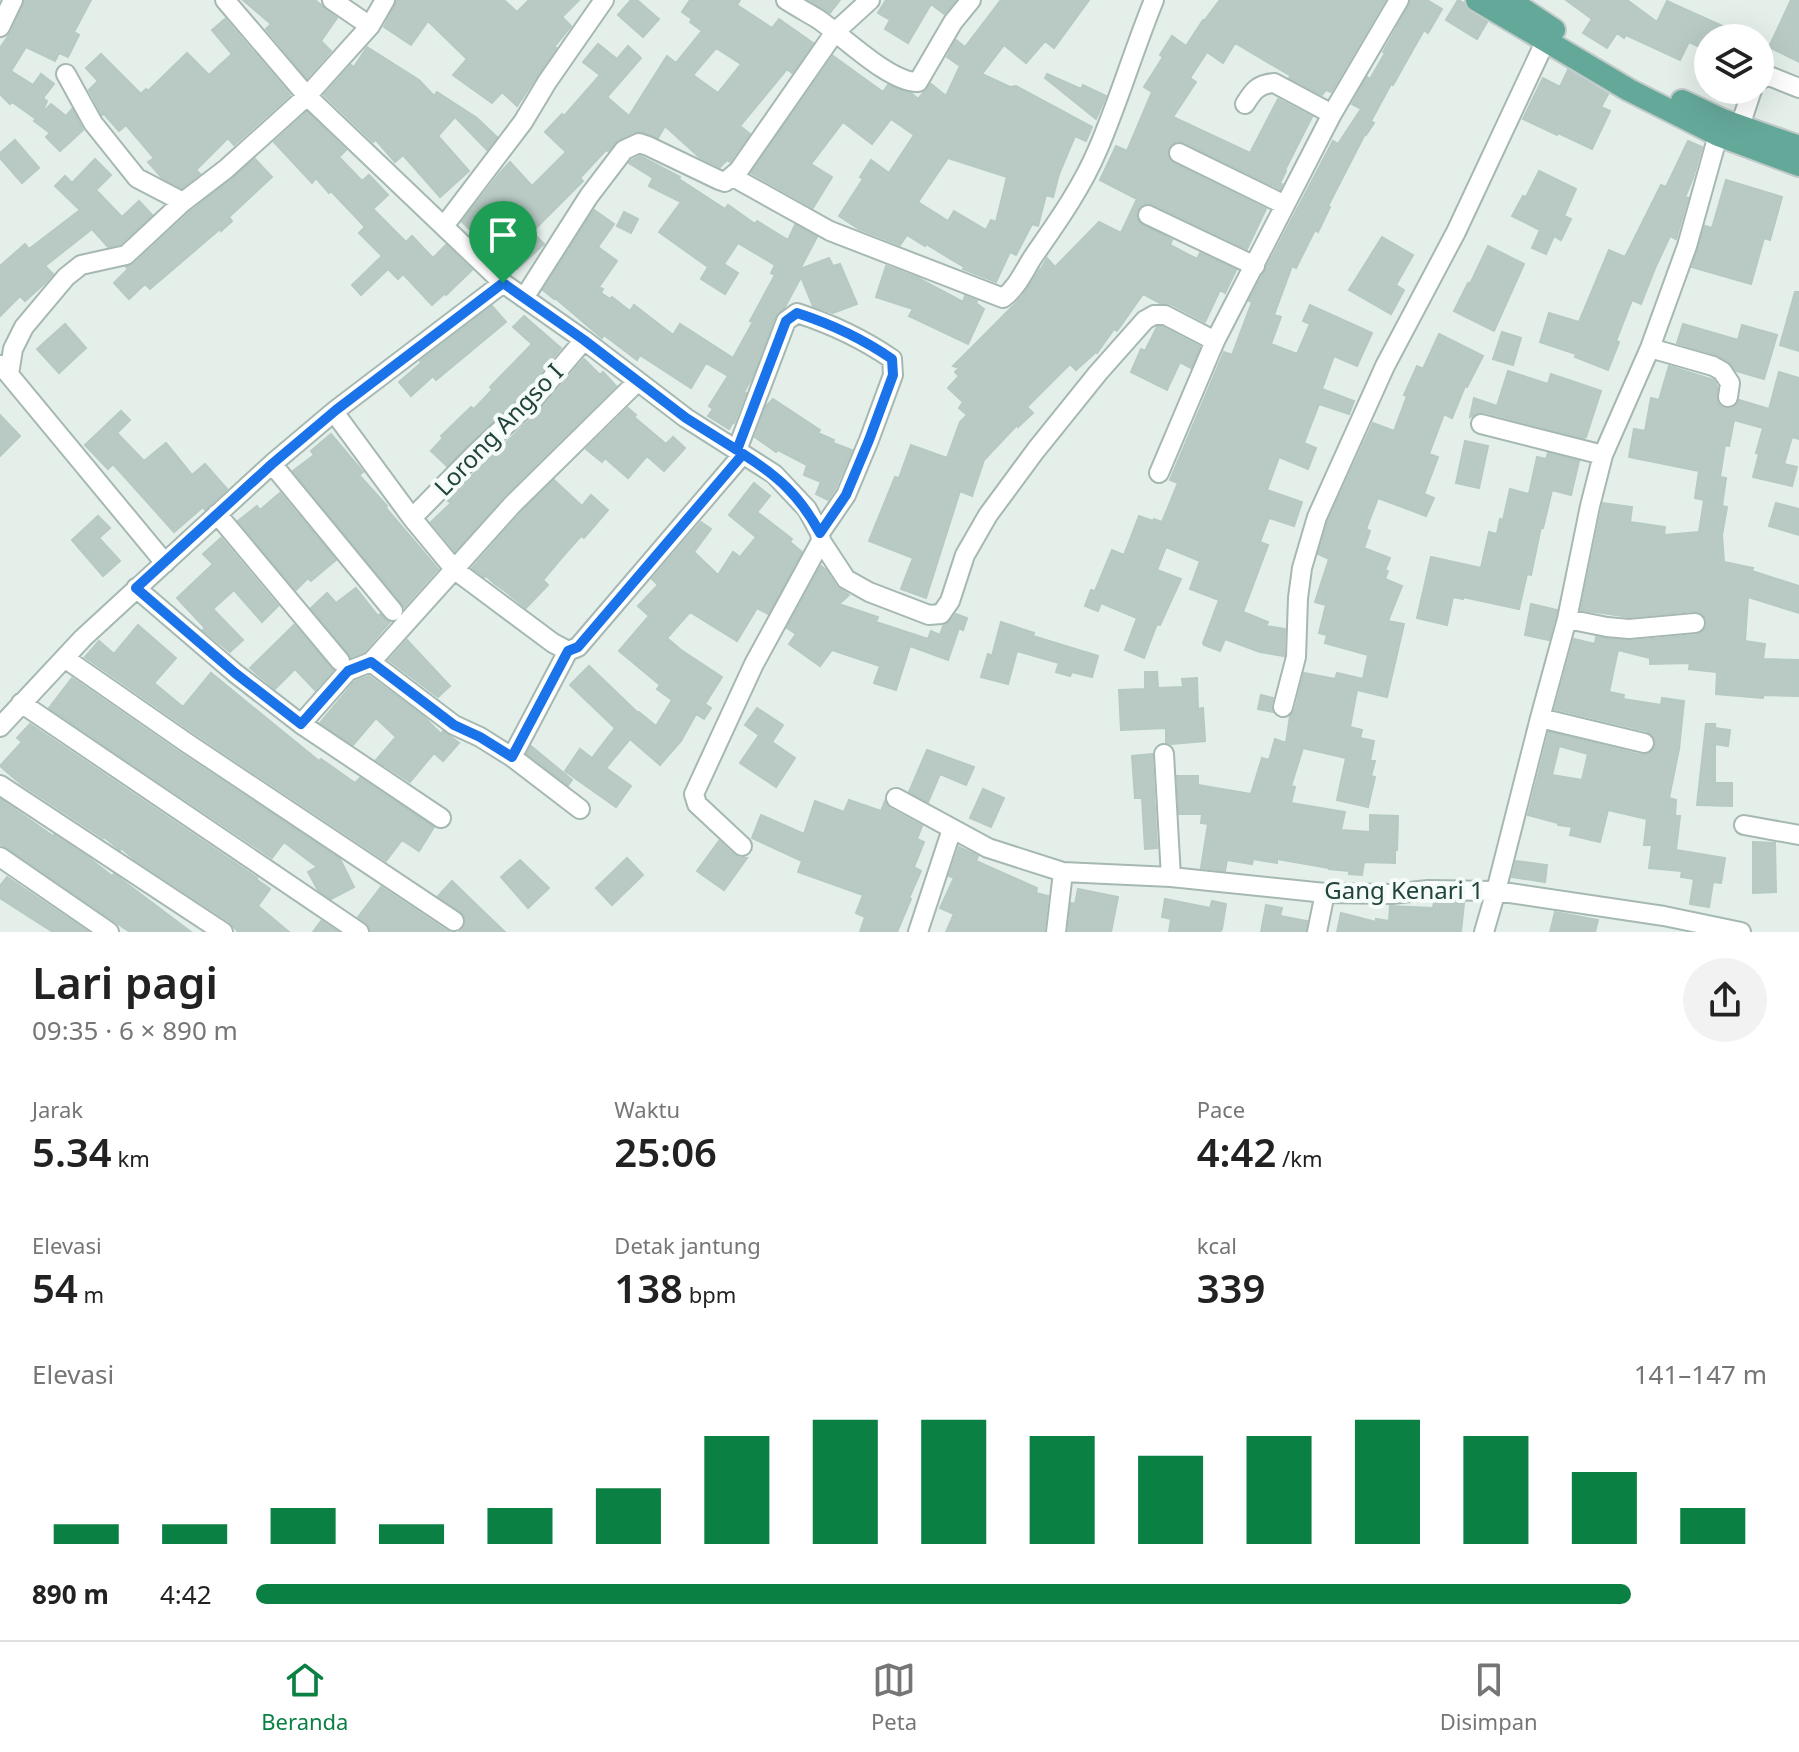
<!DOCTYPE html>
<html lang="id">
<head>
<meta charset="utf-8">
<style>
  :root { --surface:#fff; --page:#f2f2f2; --text:#222; --muted:#767676; --line:#e0e0e0; --accent:#0b8043 }
  body { margin:0; font-family:"Noto Sans",sans-serif; background:var(--page); color:var(--text); height:100vh; display:flex; flex-direction:column; font-size:30px; white-space:nowrap }
  * { box-sizing:border-box; margin:0 }
  p { font-size:26px; color:var(--muted) }
  .icon { flex:none; width:44px; height:44px; fill:none; stroke:currentColor; stroke-width:2; stroke-linecap:round; stroke-linejoin:round }
  .map { position:relative; height:932px; overflow:hidden }
  .panel { display:flex; flex-direction:column; background:var(--surface); flex:1 }
  .panel>* { flex:none }
  .buttons { position:absolute; left:1694px; top:24px; display:grid; gap:16px }
  .buttons a { display:grid; place-items:center; width:80px; height:80px; border-radius:50%; background:var(--surface); box-shadow:0 8px 32px #0002; font-size:40px }
  .pin { position:absolute; display:grid; place-items:center; width:68px; height:68px; color:#fff; margin:-82px -34px; border-radius:50% 50% 50% 0; rotate:-45deg; box-shadow:0 0 8px #0007 }
  .pin .icon { rotate:45deg }
  .round { display:grid; place-items:center; flex:none; width:84px; height:84px; border-radius:42px; background:var(--page) }
  .summary { display:flex; align-items:center; justify-content:space-between; height:136px; padding:0 32px }
  h1 { font-size:44px; font-weight:600; line-height:60px }
  .stats { display:grid; grid-template-columns:repeat(3,1fr); gap:12px; height:136px; padding:8px 32px }
  .stats div { display:grid; align-content:center }
  .stats b { font-size:40px; font-weight:600 }
  .stats small { font-size:22px; font-weight:400 }
  .stats p { font-size:22px }
  .chart { height:224px; padding:16px 32px }
  .chart p { display:flex; justify-content:space-between }
  .chart svg { width:100%; height:144px; margin-top:8px; stroke:var(--accent); stroke-width:6 }
  ul { padding:0 32px; list-style:none; font-size:26px }
  li { display:grid; grid-template-columns:128px 96px 1fr; align-items:center; height:60px }
  li i { height:20px; border-radius:10px; background:var(--accent) }
  .tab-bar { display:flex; justify-content:space-around; align-items:center; height:112px; border-top:2px solid var(--line); background:var(--surface); font-size:22px; color:var(--muted) }
  .tab-bar a { display:grid; justify-items:center; gap:4px }
  .tab-bar .current { color:var(--accent) }
  .map>svg:first-child { display:block }
  .building { fill:#b9cac4; stroke:#b6c9c2; stroke-width:2; fill-rule:evenodd }
  .lines { fill:none; stroke-linecap:round; stroke-linejoin:round }
  .minor-casing { stroke:#a6b8b2; stroke-width:22 }
  .major-casing { stroke:#c1cac8; stroke-width:26 }
  .minor { stroke:#fff; stroke-width:18 }
  .major { stroke:#64a89a; stroke-width:22 }
  .route-casing { stroke:#fff; stroke-width:16 }
  .route { stroke:#1a73e8; stroke-width:10 }
  .labels { text-anchor:middle; stroke-width:8; stroke-linejoin:round; paint-order:stroke }
  .street-label { font-size:24px; fill:#21433b; stroke:#f5fbf8 }
</style>
</head>
<body>
<div class="map">
<svg width="1799" height="932" viewBox="0 0 1799 932">
  <rect width="100%" height="100%" fill="#e4efea"/>
  <path class="building" d="M25 0H91L74 32 79 35 68 57 59 53 55 61 26 47 11 71 33 85 41 74 54 84 43 98 47 101 42 113 51 104 66 116 72 109 83 130 60 151 46 137 50 133 34 121 36 119 12 102 10 104 0 94V48L11 32Z
    M243 0H315L337 18 321 41 331 51 307 78 266 29 271 24Z
    M397 0H504L517 12 529 0H579L562 17 571 26 554 47 556 48 517 106 502 92 492 103 453 75 467 59 428 21 411 45 384 27Z
    M631 0H637L659 19 643 37 618 15Z
    M690 0H740L737 5 772 28 779 19 813 43 792 73 787 69 740 126 750 134 730 162 727 160 720 167 699 157 665 126 658 138 643 132H634L618 140 608 151 606 150 580 178 583 181 532 232 544 244 517 269 499 251 493 257 476 241 479 238 462 222 500 173 510 162 532 186 566 152 545 132 562 114 564 116 600 75 583 62 598 44 617 59 628 46 641 58 607 97 629 116 667 56 676 63 702 31 690 22 692 19 682 12ZM716 48 741 64 718 93 693 75Z
    M809 0H840L830 13Z
    M886 0H956L944 14 931 4 908 43 885 29 890 20 878 13Z
    M1001 0H1089L1054 48 1045 41 1026 63 1004 45 982 74 1010 87 1016 86 1092 127 1086 141 1075 136 1059 174 1053 197 1046 195 1038 226 1032 224 1016 255 1010 252 996 282 963 269 964 267 926 244 925 246 907 235 900 245 859 229 839 216 863 179 860 177 871 160 889 173 914 135 891 119 872 144 843 122 811 164 832 177 813 208 751 173 833 56 883 92 888 85 911 93 918 99 931 84 946 96 960 66 947 57 956 40 965 47ZM948 158 1007 177 996 222 991 220 986 230 954 211 948 221 918 202Z
    M1220 0H1385L1331 92 1326 90 1322 95 1289 78 1291 76 1235 43 1223 63 1207 52 1190 78 1196 82 1173 117 1250 153 1278 99 1312 117 1285 170 1286 171 1280 183 1282 184 1280 189 1184 142 1177 141 1169 147 1167 155 1174 164 1266 209 1247 249 1153 204 1146 203 1138 209 1136 217 1139 222 1172 240 1170 245 1197 259 1200 253 1236 270 1225 293 1220 290 1205 322 1171 304 1160 303 1143 294 1117 331 1114 329 1097 353 1096 352 1076 370 1070 364 1027 407 1033 413 1018 427 1017 425 984 460 972 496 960 491 926 598 901 589 913 558 869 541 895 477 899 478 911 445 947 458 960 422 967 415 959 408 963 402 948 388 959 376 955 372 959 368 953 366 1022 297 1040 269H1041L1047 258 1055 267 1099 222 1121 233 1137 199 1100 180 1116 146 1127 151 1152 92 1144 87 1163 57 1160 55 1172 36 1186 46 1203 20 1204 21Z
    M1411 0H1427L1442 9 1428 33 1424 30 1393 85 1391 84 1371 121 1374 123 1366 135 1365 134 1328 206 1330 207 1318 232 1315 230 1296 268 1292 266 1274 315 1281 317 1271 344 1297 354 1310 324 1303 321 1310 305 1372 333 1357 366 1334 356 1322 389 1354 401 1349 414 1319 404 1304 443 1316 448 1308 469 1279 457 1267 490 1302 502 1294 526 1269 518 1260 542 1268 545 1243 612 1268 622 1266 626 1285 629 1284 656 1260 652 1225 639 1220 651 1204 645 1203 643 1219 600 1190 589 1200 561 1166 547 1157 570 1181 579 1160 625 1157 624 1144 658 1125 650 1137 618 1101 603 1098 611 1085 606 1091 590 1095 591 1112 550 1124 555 1139 516 1153 521 1154 519 1162 522 1178 483 1170 480 1224 352 1232 355 1252 302 1249 301 1250 299 1333 141 1338 144 1361 109 1352 104 1367 77 1370 79 1385 53 1383 52 1409 6Z
    M1458 0 1464 3 1470 12 1487 22 1477 39 1446 20Z
    M1566 0H1627L1657 22 1667 1 1749 38H1708V51L1689 42 1680 60 1626 35 1624 38 1617 33 1607 48 1583 33 1592 19Z
    M1791 0H1799V62L1769 47Z
    M225 19 290 95 234 145 228 138 196 170 200 174 182 188 162 178 148 162 154 158 126 125 119 131 104 114 102 115 89 90 98 81 86 68 101 54 141 94 146 89 148 91 187 53 209 75 232 54 212 30Z
    M367 47 419 80 434 96 437 92 477 118 497 137 487 150 455 117 438 136 469 171 440 197 403 155 395 162 376 140 373 142 324 95 351 65 354 67Z
    M1568 70 1608 94 1601 107 1610 111 1592 149 1558 133 1557 135 1523 119 1543 78 1560 87Z
    M1047 74 1081 89 1083 85 1106 96 1096 119 1045 78Z
    M307 112 346 150 339 157 362 181 369 175 388 195 373 209 406 242 412 236 433 258 446 245 472 270 446 295 445 293 432 305 403 274 398 279 388 269 361 295 352 285 382 256 359 233 365 227 331 191 329 193 316 178 312 183 274 142Z
    M15 140 39 168 22 183 0 158V153Z
    M1688 141 1702 147 1693 178 1685 197 1688 198 1676 239 1670 236 1656 266 1641 304 1632 300 1616 341 1619 342 1608 370 1575 357 1576 354 1540 342 1549 313 1579 322 1609 250 1625 257 1661 185 1666 187Z
    M640 156 680 177 679 179 725 209 728 205 755 224 757 221 788 240 795 225 817 237 800 269 829 258 833 266 840 264 857 304 833 313 813 306 801 277 785 307 775 317 751 380 744 392 746 393 734 423 733 422 729 429 708 416 713 409 709 406 728 376 706 363 691 388 640 355 637 360 604 335 602 338 555 298 554 299 543 290 594 210 614 224 598 247 617 261 599 287 603 289 601 293 610 299 612 297 630 311 634 305 673 335 680 324 733 358 753 322 750 321 775 275 771 273 775 265 738 243 724 264 738 273 725 294 701 279 708 267 659 232 681 202 649 186 653 178 629 163 632 160Z
    M95 159 111 175 96 190 122 217 139 201 152 215 120 244 108 247 92 229 45 266 53 274 45 283 25 301 20 296 0 316V266L25 244 29 249 80 210 55 186 65 176 72 183Z
    M255 159 272 177 229 217 232 221 221 231 220 229 150 289 145 284 129 299 114 283 128 269 126 267 134 264 191 211 233 178Z
    M1539 171 1576 189 1564 216 1571 219 1561 240 1554 236 1546 254 1532 248 1540 230 1512 216 1523 196 1526 197Z
    M1726 180 1782 197 1770 240 1764 238 1751 284 1692 267 1705 226 1712 228Z
    M624 212 638 219 631 233 617 226Z
    M1382 237 1413 255 1396 285 1404 290 1391 314 1349 290Z
    M1488 246 1524 264 1494 331 1454 311 1468 283 1470 284Z
    M886 266 918 278 963 302 965 296 977 301 976 303 984 309 968 344 909 316 913 309 876 297Z
    M1795 292H1799V351L1780 345Z
    M492 306 506 322 436 380 433 376 411 396 399 382 421 363 420 361Z
    M524 316 561 348 525 391 447 466 431 451 443 438 441 436 471 407 474 409 492 390 490 387 532 344 513 327Z
    M65 324 86 348 59 373 37 349Z
    M1683 324 1738 340 1742 325 1777 335 1764 379 1736 371 1728 361 1717 355 1677 343Z
    M1157 327H1162L1200 347 1191 368 1180 362 1167 390 1131 372 1141 349 1145 351Z
    M1502 332 1521 338 1513 365 1493 359Z
    M1439 334 1483 356 1467 387 1465 386 1452 418 1444 414 1429 454 1438 457 1424 494 1434 498 1426 516 1378 498 1366 529 1370 531 1364 548 1390 558 1385 570 1388 571 1385 579 1402 586 1388 621 1404 624 1387 697 1357 690 1350 727 1362 730 1360 738 1374 741 1370 761H1375L1371 776 1375 777 1368 807 1337 800 1346 758 1303 748 1291 786 1295 787 1291 803 1345 812 1341 830 1370 832V815L1398 816 1397 850H1395V863L1364 862 1362 875 1349 874V871L1329 869V868L1277 859V863L1253 859 1252 864 1227 860 1225 871 1201 868 1208 824 1201 823 1202 814H1179L1177 776H1198V785L1251 794 1262 758 1269 760 1275 739 1286 743 1290 716 1295 710 1304 673 1335 679 1337 673 1363 679 1368 655 1325 643 1327 635 1319 633 1326 605 1315 602 1329 559 1318 554 1328 521 1373 423 1394 431 1407 396 1404 395 1417 366 1423 369Z
    M584 359 600 375 603 372 616 386 504 496 455 551 431 522 451 503 448 501 465 482 542 408Z
    M1669 366 1714 380 1717 386V402L1721 407 1727 409 1733 408 1739 400 1769 409 1779 372 1799 378V439L1792 437 1784 464 1797 467 1792 486 1753 477 1759 454 1756 453 1763 428 1734 420 1729 446 1725 445 1720 477 1726 478 1722 506 1727 507 1722 535 1724 562 1753 568 1752 571 1799 586V613L1748 597 1745 641 1765 644 1763 659 1799 660V696L1763 695V698L1716 694 1717 672 1689 669 1690 663 1650 664V658L1618 650 1609 692 1624 695 1623 699 1661 705 1662 698 1684 701 1679 749 1669 798 1676 800 1675 816H1680L1676 850 1725 858 1721 883 1713 882 1709 907 1690 904 1694 879 1681 877 1682 871 1649 868 1652 845H1644L1647 819 1608 810 1600 842 1570 835 1572 827 1558 825V823L1528 815 1549 732 1641 755 1648 754 1655 747V739L1647 731 1555 709 1574 639 1595 644 1596 637 1630 641 1696 635 1702 632 1706 627 1707 621 1704 616 1695 611 1629 617 1581 610 1603 503 1632 507 1630 522 1665 527 1664 535 1699 532 1704 500 1695 498 1699 471 1629 457 1634 429 1645 431 1651 398 1659 400ZM1559 746 1588 754 1582 780 1552 775Z
    M1508 371 1548 384 1551 374 1601 391 1586 437 1584 438 1484 412 1477 413 1470 417 1474 398 1497 406Z
    M773 399 820 430 818 433 834 440 833 443 852 450 835 489 828 500 816 494 821 482 804 475 807 465 778 450 776 452 755 437 766 406Z
    M628 408 636 415 634 417 666 444 673 437 685 448 664 471 647 456 628 478 605 458 602 462 586 449Z
    M121 411 130 420 117 433 144 461 166 443 192 475 205 464 227 489 205 510 203 507 174 532 113 464 108 469 85 445Z
    M0 415 20 436 0 456Z
    M331 434 363 472 359 475 387 506 386 508 438 569 404 607 293 471 314 455 311 451Z
    M1465 441 1488 446 1479 488 1456 483Z
    M1548 453 1579 461 1571 495 1552 490 1543 528 1541 527 1531 575 1527 574 1519 609 1463 597V599L1453 597 1447 625 1417 618 1431 557 1481 568 1489 532 1497 534 1500 519 1503 520 1510 489 1529 494 1537 457 1546 459Z
    M554 480 582 506 591 495 608 510 584 538 581 536 564 555 543 580 548 585 526 608 505 591 495 584 486 576 484 577 472 568 521 513Z
    M754 483 770 496 757 512 792 539 790 542 802 552 768 614 757 608 737 641 690 612 667 638 681 650 722 677 705 704 711 708 704 719 696 714 681 741 660 765 630 739 606 768 631 786 616 807 565 771 580 749 592 758 615 728 570 685 589 666 638 713 639 712 656 726 672 700 657 689 660 685 619 651 649 616 638 606 658 585 652 579 701 522 711 529 694 552 718 575 733 552 740 557 756 537 729 515Z
    M280 493 336 560 311 581 308 578 296 590 238 521 257 506 260 510Z
    M1776 503 1799 509V535L1769 526Z
    M98 516 110 528 99 538 120 561 103 576 72 540Z
    M221 538 278 606 262 622 234 590 213 609 243 640 230 652 203 630 205 628 177 598 213 564 203 554Z
    M821 566 826 570 836 586 849 595 839 604 878 617 876 622 928 639 931 631 940 635 943 626 950 621 956 614 967 618 963 630 959 628 948 660 910 646 896 690 874 683 880 666 832 650 820 666 789 644 796 634 787 628Z
    M356 588 378 616 380 614 390 622 364 652 351 657 311 608 327 593 336 603Z
    M1531 604 1557 610 1549 640 1525 635Z
    M1001 622 1034 633 1033 636 1098 656 1092 677 1072 672 1070 676 1056 672 1059 663 1017 651 1008 684 981 677 988 654 992 656Z
    M138 625 176 658 154 683 183 707 211 673 319 761 321 759 355 783 360 778 434 827 419 851 402 840 386 861 194 733 85 657 99 641 114 654Z
    M294 625 333 670 315 690 295 669 275 689 250 668Z
    M407 640 450 686 438 697 389 660Z
    M1145 672H1157L1158 688 1183 687 1182 679 1197 678 1198 709 1203 708 1205 741 1171 744 1166 743V728L1121 730 1119 690 1145 689Z
    M369 676 423 716 441 734 443 731 459 743 443 761 434 753 410 782 376 760 396 737 376 718 353 745 320 723 355 681Z
    M72 678 180 753 340 859 354 887 331 899 318 890 308 872 317 867 284 842 272 858 49 708Z
    M1261 695 1273 698 1271 705 1273 712 1258 709Z
    M757 708 783 725 772 742 795 758 776 787 740 763 759 735 745 725Z
    M30 724 257 878 256 879 270 889 258 906 289 932H238L230 922 134 859 121 848 120 850 104 837 103 838 21 784 0 766 22 742 17 738Z
    M1706 724H1715V728L1730 730 1728 746 1715 744V783H1732V806L1697 805Z
    M531 746 572 780 568 785 527 754Z
    M927 750 974 767 966 785 940 774 928 802 909 792Z
    M1152 754 1157 848 1145 849 1142 798H1135L1132 756Z
    M983 789 1004 798 991 827 970 818Z
    M0 799 53 836 54 835 89 858 112 876 114 874 191 932H130L2 845 0 844Z
    M849 800 881 811 885 801 890 809 922 826 917 839 924 842 914 867 921 871 909 898 911 899 897 932H860L865 917 856 913 863 895 798 872 802 861 752 838 761 815 804 834 815 801 844 812Z
    M719 841 734 855 740 858H747L724 890 697 871Z
    M1753 842 1775 843 1776 892 1753 893Z
    M959 847 978 856 976 861 1037 888 1036 893 1048 896 1044 932H946L954 914 940 908 954 878 949 876Z
    M627 858 643 875 612 905 596 888Z
    M520 860 549 888 528 908 501 877Z
    M1516 861 1547 865 1545 882 1512 877Z
    M7 877 88 932H53L0 898V886Z
    M452 881 485 913 505 932H459L464 927 466 921 464 915 438 896Z
    M381 887 447 931 450 932H371L369 926 358 917Z
    M1078 889 1118 897 1111 932H1068L1071 903 1075 904Z
    M1165 899 1210 908 1212 901 1226 904 1222 929 1220 932H1169L1171 919 1162 917Z
    M1434 902 1464 903 1461 932H1337L1341 913 1376 922V919L1389 921 1390 906 1433 908Z
    M1266 905 1282 908 1280 916 1307 921 1305 932H1261Z
    M1555 912 1598 920 1595 932H1550Z
    M321 921 338 932H313Z"/>
  <g class="lines">
    <g class="minor-casing">
      <path id="minor" d="M225 0 307 96 503 283 584 340 686 418 774 474 807 509 820 533 821 541 846 579 869 592 929 615 941 614 950 601 965 555 988 515 1036 450 1098 373 1145 320 1154 315H1165L1215 341
        M332 0 370 26
        M786 0C797 7 808 13 818 19 843 36 890 83 918 82L953 22 971 0
        M0 27 13 0
        M66 74 93 123 137 178 183 202
        M1760 79 1769 76 1799 88
        M1245 104C1253 91 1258 84 1274 83L1332 114
        M1740 126 1752 90
        M1179 153 1285 205
        M733 177 830 231 1003 298C1018 287 1024 270 1035 254 1058 221 1082 187 1098 149 1119 100 1134 49 1154 0
        M1148 215 1255 266
        M444 226 523 122 547 82 604 0
        M524 298 589 196 624 150 639 143 648 146 719 180 725 182 739 170 835 32 870 0
        M1650 348 1713 366 1722 371 1730 383 1728 397
        M1 365 165 563
        M9 374 13 349 24 327 66 277 81 265 126 255 183 202 226 169 307 96 370 26 385 0
        M334 412 412 518 455 570 553 643 568 651 578 647 743 454
        M1481 424 1603 455
        M737 450 786 321 797 313C831 324 863 339 892 359L893 375 869 440 846 495 820 533
        M272 464 393 611
        M1159 473 1215 341 1332 114 1399 0
        M217 514 340 661
        M412 518 476 453 534 399 584 340
        M136 588 235 673 301 724 441 818
        M1567 619 1607 627 1629 629 1695 623
        M66 659 187 743 454 921
        M371 662 454 725 480 737 512 757 568 651
        M21 703 359 932
        M1283 707 1296 657 1298 598 1302 568 1317 517 1385 366 1456 232 1545 42
        M1540 718 1644 743
        M301 724 348 671 371 662 512 505 637 382
        M0 727 83 638 272 464 336 410 503 283
        M1164 754 1171 877
        M512 757 580 809
        M0 785 223 932
        M896 798 988 848 1063 872 1171 877 1325 893 1392 894 1428 890 1496 891 1664 916 1741 932
        M1744 825 1799 835
        M742 846 697 804 694 794 754 664 821 541
        M0 857 109 932
        M918 932 952 829
        M1056 932 1063 872
        M1317 932 1325 893
        M1484 932 1496 891 1540 718 1567 619 1590 506 1603 455 1650 348 1687 246 1718 135"/>
    </g>
    <g class="major-casing">
      <path id="major" d="M1477 0 1629 90 1718 135 1799 165
        M1509 0 1554 30
        M1682 101 1722 120 1799 147"/>
    </g>
    <use href="#minor" class="minor"/>
    <use href="#major" class="major"/>
  </g>
  <g class="lines">
    <g class="route-casing">
      <path id="route" d="M503 283 584 340 686 418 737 450 786 321 797 313C831 324 863 339 892 359L893 375 869 440 846 495 820 533C799 495 779 477 743 454L578 647 568 651 512 757 480 737 454 725 371 662 348 671 301 724 235 673 136 588 272 464 336 410Z"/>
    </g>
    <use href="#route" class="route"/>
  </g>
  <g class="labels">
    <g class="street-label">
      <text transform="translate(499 430) rotate(-46)" y="8">Lorong Angso I</text>
      <text x="1404" y="899">Gang Kenari 1</text>
    </g>
  </g>
</svg>
<div class="buttons">
<a><svg class="icon" aria-label="layers" viewBox="0 0 24 24"><path d="M12 4l9 5-9 5-9-5zM3 14l9 5 9-5"/></svg></a>
</div>
<div class="pin" style="left:503px;top:283px;background:#1e9e55"><svg class="icon" aria-label="arrive" viewBox="0 0 24 24"><path d="M6 21V4h12l-3 4 3 4H6"/></svg></div>
</div>
<section class="panel">
<div class="summary"><div><h1>Lari pagi</h1><p>09:35 · 6 × 890 m</p></div><a class="round"><svg class="icon" aria-label="share" viewBox="0 0 24 24"><path d="M12 15V3M7 8l5-5 5 5M5 13v7h14v-7"/></svg></a></div>
<div class="stats">
<div><p>Jarak</p><b>5.34<small> km</small></b></div>
<div><p>Waktu</p><b>25:06</b></div>
<div><p>Pace</p><b>4:42<small> /km</small></b></div>
</div>
<div class="stats">
<div><p>Elevasi</p><b>54<small> m</small></b></div>
<div><p>Detak jantung</p><b>138<small> bpm</small></b></div>
<div><p>kcal</p><b>339</b></div>
</div>
<div class="chart"><p><span>Elevasi</span>141–147 m</p>
<svg viewBox="0 0 160 44" preserveAspectRatio="none"><path d="M5 44V38M15 44V38M25 44V33M35 44V38M45 44V33M55 44V27M65 44V11M75 44V6M85 44V6M95 44V11M105 44V17M115 44V11M125 44V6M135 44V11M145 44V22M155 44V33"/></svg>
</div>
<ul>
<li><b>890 m</b>4:42<i style="width:91%"></i></li>
</ul>
</section>
<nav class="tab-bar">
<a class="current"><svg class="icon" aria-label="home" viewBox="0 0 24 24"><path d="M3 11l9-7 9 7M6 9v11h12V9"/></svg>Beranda</a>
<a><svg class="icon" aria-label="map" viewBox="0 0 24 24"><path d="M3 6l6-2 6 2 6-2v14l-6 2-6-2-6 2zM9 4v14M15 6v14"/></svg>Peta</a>
<a><svg class="icon" aria-label="saved" viewBox="0 0 24 24"><path d="M7 4h10v16l-5-4-5 4z"/></svg>Disimpan</a>
</nav>
</body>
</html>
